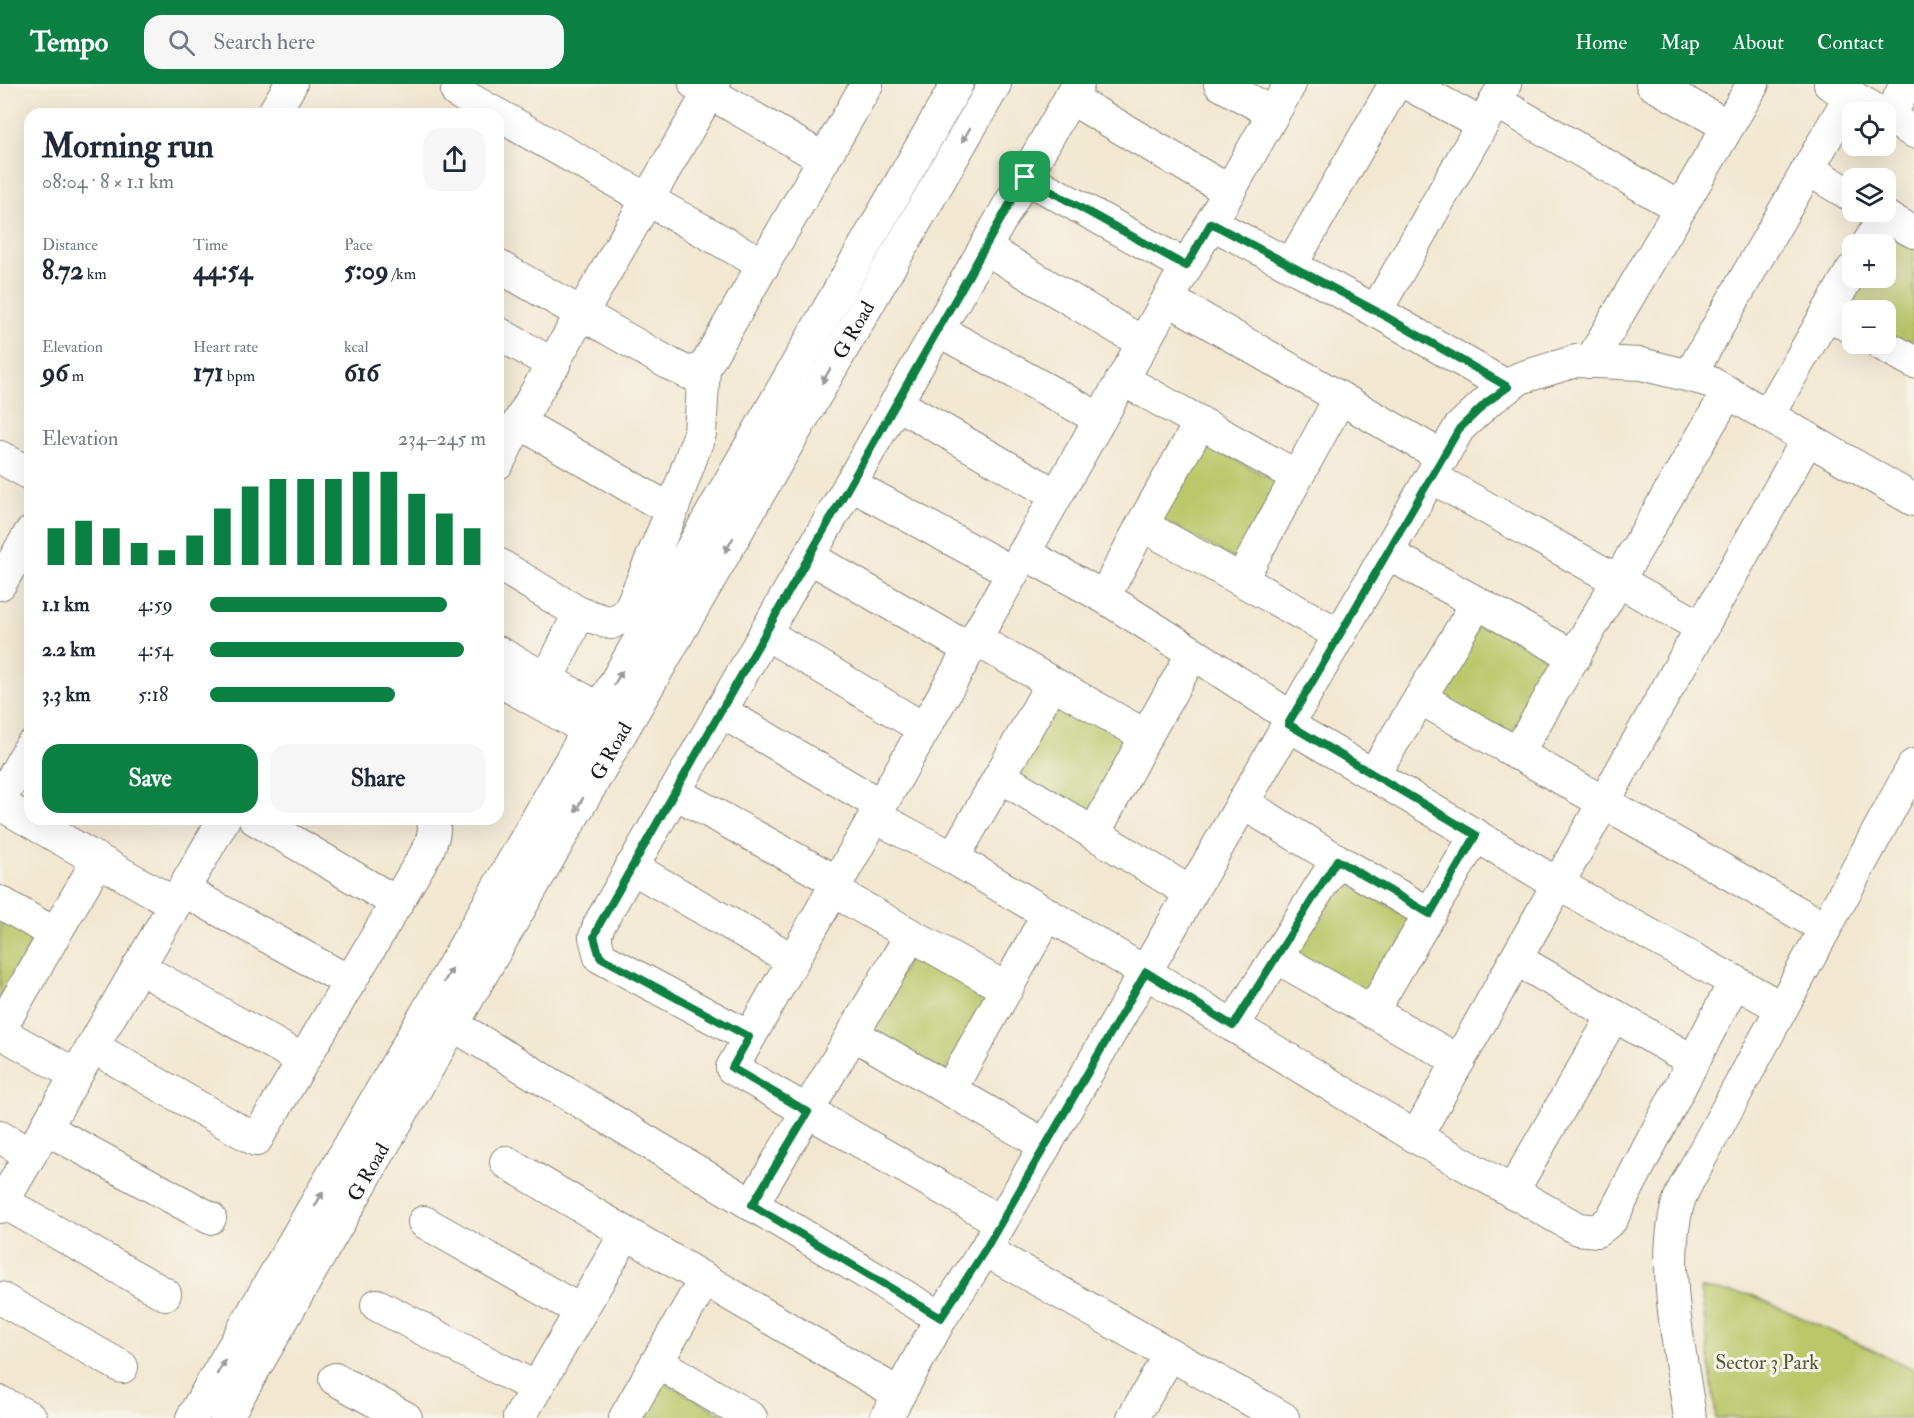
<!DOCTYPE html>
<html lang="en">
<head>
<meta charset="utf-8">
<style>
  :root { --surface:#fff; --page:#f6f6f7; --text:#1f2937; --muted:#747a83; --accent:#0b8043 }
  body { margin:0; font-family:"IM FELL Double Pica",serif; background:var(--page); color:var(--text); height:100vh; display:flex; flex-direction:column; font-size:22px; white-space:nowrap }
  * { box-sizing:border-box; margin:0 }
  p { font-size:20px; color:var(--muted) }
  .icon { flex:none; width:33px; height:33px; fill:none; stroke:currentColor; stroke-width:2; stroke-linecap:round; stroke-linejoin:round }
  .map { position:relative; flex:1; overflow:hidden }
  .panel { position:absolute; left:24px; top:24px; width:480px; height:717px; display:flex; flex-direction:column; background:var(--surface); border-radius:18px; box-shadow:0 6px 24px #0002 }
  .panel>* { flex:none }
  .tools { position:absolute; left:1842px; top:18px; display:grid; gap:12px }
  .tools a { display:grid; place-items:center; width:54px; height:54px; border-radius:12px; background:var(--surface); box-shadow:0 6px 24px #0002; font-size:30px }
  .pin { position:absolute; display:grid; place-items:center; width:51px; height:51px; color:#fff; margin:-26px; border-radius:12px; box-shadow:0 3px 9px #0006 }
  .round { display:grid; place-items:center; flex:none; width:63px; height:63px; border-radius:18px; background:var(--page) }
  .summary { display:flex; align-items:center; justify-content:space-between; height:102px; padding:0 18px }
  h1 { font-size:33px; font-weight:800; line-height:45px }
  .metrics { display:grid; grid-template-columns:repeat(3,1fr); gap:9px; height:102px; padding:6px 18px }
  .metrics div { display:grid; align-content:center }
  .metrics b { font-size:26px; font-weight:800 }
  .metrics small { font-size:16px; font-weight:400 }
  .metrics p { font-size:16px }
  .chart { height:168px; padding:12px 18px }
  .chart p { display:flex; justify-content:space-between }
  .chart svg { width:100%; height:108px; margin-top:6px; stroke:var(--accent); stroke-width:6 }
  .action { display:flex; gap:12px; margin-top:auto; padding:12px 18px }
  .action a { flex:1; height:69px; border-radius:18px; background:var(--accent); color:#fff; font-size:24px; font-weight:800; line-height:69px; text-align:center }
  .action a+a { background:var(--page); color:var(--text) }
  ul { padding:0 18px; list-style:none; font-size:20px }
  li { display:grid; grid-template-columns:96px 72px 1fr; align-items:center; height:45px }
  li i { height:15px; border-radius:8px; background:var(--accent) }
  header { display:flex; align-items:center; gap:36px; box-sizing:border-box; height:84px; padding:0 30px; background:var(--accent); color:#fff }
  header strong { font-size:28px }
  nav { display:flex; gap:33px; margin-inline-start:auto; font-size:21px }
  .search { width:420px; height:54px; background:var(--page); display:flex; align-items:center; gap:15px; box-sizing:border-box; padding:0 21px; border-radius:18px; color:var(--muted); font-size:22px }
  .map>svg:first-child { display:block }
  .green { fill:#bac86a; stroke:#6b7243; stroke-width:1.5 }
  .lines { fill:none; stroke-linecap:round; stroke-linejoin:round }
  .minor-casing { stroke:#878277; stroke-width:34 }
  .minor { stroke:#fff; stroke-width:32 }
  .oneway { fill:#999 }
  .route-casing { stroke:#fff; stroke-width:12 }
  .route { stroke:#0b8043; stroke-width:8 }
  .labels { text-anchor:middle; stroke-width:6; stroke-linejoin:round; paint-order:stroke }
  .street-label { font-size:20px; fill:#1c1c1c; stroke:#f7f3e8 }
  .park-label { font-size:20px; fill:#535837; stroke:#f7f3e8 }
</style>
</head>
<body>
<header>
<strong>Tempo</strong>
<div class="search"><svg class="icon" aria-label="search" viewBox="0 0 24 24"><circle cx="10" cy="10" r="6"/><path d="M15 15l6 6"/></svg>Search here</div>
<nav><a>Home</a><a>Map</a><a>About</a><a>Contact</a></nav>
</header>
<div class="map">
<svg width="1914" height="1334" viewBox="0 0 1914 1334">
  <rect width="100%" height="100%" fill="#f7f3e8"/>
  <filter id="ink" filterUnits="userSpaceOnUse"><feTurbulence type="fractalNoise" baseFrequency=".0167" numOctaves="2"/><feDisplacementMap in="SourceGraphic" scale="12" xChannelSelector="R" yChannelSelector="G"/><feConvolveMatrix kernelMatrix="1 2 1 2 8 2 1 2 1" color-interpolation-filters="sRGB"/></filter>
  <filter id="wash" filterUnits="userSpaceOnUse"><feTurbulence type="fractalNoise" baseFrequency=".008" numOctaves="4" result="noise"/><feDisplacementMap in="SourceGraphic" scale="24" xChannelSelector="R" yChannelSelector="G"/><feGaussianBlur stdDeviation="1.35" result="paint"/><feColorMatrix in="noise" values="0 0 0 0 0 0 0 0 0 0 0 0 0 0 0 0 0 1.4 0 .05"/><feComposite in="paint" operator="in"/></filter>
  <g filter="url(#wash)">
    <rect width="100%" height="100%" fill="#f2e8d2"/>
    <path class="green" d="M1887 149 1914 164V265L1886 249V226H1844L1863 194H1886Z
      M1202 357 1279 399 1236 476 1159 434Z
      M1481 537 1558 580 1515 657 1438 614Z
      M1059 617 1136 659 1093 736 1016 693Z
      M1337 793 1414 836 1371 912 1294 870Z
      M0 835 35 854 0 916Z
      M912 870 989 912 945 989 868 946Z
      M1701 1205 1752 1211 1914 1285V1334H1716Z
      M661 1296 730 1334H640Z"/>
  </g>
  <g filter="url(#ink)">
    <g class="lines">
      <g class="minor-casing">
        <g id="minor">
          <path d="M695 0 824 75"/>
          <path d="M1220 0 1273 29"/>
          <path d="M1408 0 1482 40"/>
          <path d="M1652 0 1728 42"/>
          <path d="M1830 0 1879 28"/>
          <path d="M457 8 496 30"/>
          <path d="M1070 14 1229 107"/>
          <path d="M1495 17 1680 124"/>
          <path d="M273 30 291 0"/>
          <path d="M498 31 764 181"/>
          <path d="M1886 32 1914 48"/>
          <path d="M1889 34 1906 0"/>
          <path d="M1808 85 1852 112"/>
          <path d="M1025 93 1186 182"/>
          <path d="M1884 132 1914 148"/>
          <path d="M1211 139 1376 227 1508 303"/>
          <path d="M1868 160 1884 132 1877 128"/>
          <path d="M985 164 1143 259"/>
          <path d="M1291 181 1395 0"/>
          <path d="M498 182 670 280 688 289 704 284 867 0"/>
          <path d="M1168 215 1443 373"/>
          <path d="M1376 227 1505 0"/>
          <path d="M1827 230 1852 244"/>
          <path d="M938 246 1100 335"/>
          <path d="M498 249 554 281"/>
          <path d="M1881 260 1914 278"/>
          <path d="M1590 278 1753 0"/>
          <path d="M1690 291 1850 12"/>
          <path d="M1122 295 1296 392"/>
          <path d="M896 319 1056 411"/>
          <path d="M1768 331 1852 186"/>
          <path d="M520 339 655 417"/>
          <path d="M0 373 30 390"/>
          <path d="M498 379 515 345 714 0"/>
          <path d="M1431 393 1703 544"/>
          <path d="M850 400 1012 488"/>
          <path d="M1142 441 1200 339"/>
          <path d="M1024 469 1104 513 1142 441 1340 551"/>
          <path d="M1387 469 1575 573"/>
          <path d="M809 473 969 565"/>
          <path d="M498 480 579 529 611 539 628 530 671 429 700 349 704 284"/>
          <path d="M1241 496 1340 314"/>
          <path d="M0 500 30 449"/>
          <path d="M1104 513 1193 569 1292 634"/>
          <path d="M765 549 924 645"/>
          <path d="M975 555 1146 652 1193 569"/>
          <path d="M498 568 618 635"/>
          <path d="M498 596 606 656"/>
          <path d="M1420 614 1477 519"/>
          <path d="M538 615 579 529"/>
          <path d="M720 627 880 721"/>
          <path d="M1288 641 1558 800 1782 924"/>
          <path d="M1517 670 1728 308"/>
          <path d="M1373 691 1420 614 1825 844"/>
          <path d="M1000 692 1052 599"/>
          <path d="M674 708 837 798"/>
          <path d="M0 716 30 663"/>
          <path d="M0 720 175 820"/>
          <path d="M874 732 953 774 1000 692 1191 809"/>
          <path d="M255 735 397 819"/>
          <path d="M1094 750 1146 652"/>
          <path d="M953 774 1145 888 1416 1053 1808 354"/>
          <path d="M1337 776 1430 830"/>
          <path d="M631 783 793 876"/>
          <path d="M183 806 350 898"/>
          <path d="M0 818 55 850 98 776"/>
          <path d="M911 851 1007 905"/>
          <path d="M1276 873 1459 977"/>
          <path d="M1516 875 1693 977"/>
          <path d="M138 883 303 976"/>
          <path d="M428 926 941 1234 985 1166 1459 344 1487 318 1520 294 1576 277 1641 280 1706 296 1914 416"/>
          <path d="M1372 928 1476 751"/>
          <path d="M1233 942 1337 776 1243 719"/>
          <path d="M0 945 55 850"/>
          <path d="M0 948 76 991"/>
          <path d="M853 950 1045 1061"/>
          <path d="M749 953 600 873 595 853 599 841 1078 0"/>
          <path d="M93 963 256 1056 428 766C432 756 437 745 432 735"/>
          <path d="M950 1006 1048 830"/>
          <path d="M47 1045 210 1134"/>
          <path d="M0 1053 30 1070"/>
          <path d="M1416 1053 1578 1145 1597 1147 1611 1136 1735 897"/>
          <path d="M506 1078 899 1310"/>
          <path d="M1512 1108 1614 931"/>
          <path d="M3 1118 165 1210"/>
          <path d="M752 1121 911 851 832 806"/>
          <path d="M0 1123 224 735"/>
          <path d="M424 1138 581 1227"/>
          <path d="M1001 1138 732 984 1290 0"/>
          <path d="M985 1166 1283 1334"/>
          <path d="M705 1195 657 1278 751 1334"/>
          <path d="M0 1214 122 1283"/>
          <path d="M377 1221 536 1304"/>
          <path d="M335 1295 406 1334"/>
          <path d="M0 1318 31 1334"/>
          <path d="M192 1334 428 926 957 0"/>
          <path id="s1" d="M226 1334 995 0"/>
          <path d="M519 1334 626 1149"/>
          <path d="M625 1334 657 1278"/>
          <path d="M886 1334 941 1234"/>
          <path d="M1133 1334 1170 1270"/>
          <path d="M1690 1334C1681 1268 1661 1188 1677 1123 1681 1106 1693 1089 1701 1073L1914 681"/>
        </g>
      </g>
      <use href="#minor" class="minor"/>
    </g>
    <defs><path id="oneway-solid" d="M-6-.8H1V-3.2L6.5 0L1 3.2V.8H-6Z" transform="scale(1.5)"/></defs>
    <g class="oneway">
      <use href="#oneway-solid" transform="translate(966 51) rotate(120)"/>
      <use href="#oneway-solid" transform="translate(826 292) rotate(120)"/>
      <use href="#oneway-solid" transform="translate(729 461) rotate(120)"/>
      <use href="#oneway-solid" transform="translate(618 594) rotate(-60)"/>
      <use href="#oneway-solid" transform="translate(579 721) rotate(120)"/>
      <use href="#oneway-solid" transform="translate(448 891) rotate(-60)"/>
      <use href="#oneway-solid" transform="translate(319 1115) rotate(-60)"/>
      <use href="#oneway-solid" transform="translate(221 1283) rotate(-60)"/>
    </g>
  </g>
  <g class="lines" filter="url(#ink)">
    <g class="route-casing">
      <path id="route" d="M1025 93 1186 182 1211 139 1376 227 1508 303 1487 318 1459 345 1288 640 1476 751 1430 830 1337 776 1233 942 1146 888 985 1166 941 1234 752 1121 808 1028 732 984 749 953 600 873 594 853 599 841Z"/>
    </g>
    <use href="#route" class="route"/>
  </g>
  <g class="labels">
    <g class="street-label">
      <text dy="7" stroke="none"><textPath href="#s1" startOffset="1256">G Road</textPath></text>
      <text dy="7" stroke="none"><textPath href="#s1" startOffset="770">G Road</textPath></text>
      <text dy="7" stroke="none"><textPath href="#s1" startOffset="284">G Road</textPath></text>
    </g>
    <g class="park-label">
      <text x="1767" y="1285">Sector 3 Park</text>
    </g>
  </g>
</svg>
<div class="tools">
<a><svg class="icon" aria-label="locate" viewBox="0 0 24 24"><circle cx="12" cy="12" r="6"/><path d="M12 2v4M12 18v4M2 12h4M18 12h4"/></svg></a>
<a><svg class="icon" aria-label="layers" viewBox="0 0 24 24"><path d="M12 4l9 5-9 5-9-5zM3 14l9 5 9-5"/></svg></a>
<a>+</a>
<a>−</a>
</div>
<div class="pin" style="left:1025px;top:93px;background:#1e9e55"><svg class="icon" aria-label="arrive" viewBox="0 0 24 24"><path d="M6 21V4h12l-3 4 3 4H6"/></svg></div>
<section class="panel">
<div class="summary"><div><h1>Morning run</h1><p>08:04 · 8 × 1.1 km</p></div><a class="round"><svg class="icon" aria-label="share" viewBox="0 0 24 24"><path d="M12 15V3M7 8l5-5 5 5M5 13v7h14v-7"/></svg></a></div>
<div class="metrics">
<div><p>Distance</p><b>8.72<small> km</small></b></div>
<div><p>Time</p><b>44:54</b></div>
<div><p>Pace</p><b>5:09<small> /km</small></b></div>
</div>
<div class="metrics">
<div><p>Elevation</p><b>96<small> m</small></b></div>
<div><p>Heart rate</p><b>171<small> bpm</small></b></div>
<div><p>kcal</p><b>616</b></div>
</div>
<div class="chart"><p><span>Elevation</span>234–245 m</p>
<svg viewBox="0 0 160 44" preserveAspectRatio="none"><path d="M5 44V29M15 44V26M25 44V29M35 44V35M45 44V38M55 44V32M65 44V21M75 44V12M85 44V9M95 44V9M105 44V9M115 44V6M125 44V6M135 44V15M145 44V23M155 44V29"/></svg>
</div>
<ul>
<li><b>1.1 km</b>4:59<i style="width:86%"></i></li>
<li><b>2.2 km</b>4:54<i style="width:92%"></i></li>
<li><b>3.3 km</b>5:18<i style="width:67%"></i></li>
</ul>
<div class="action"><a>Save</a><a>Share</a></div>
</section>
</div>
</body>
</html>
